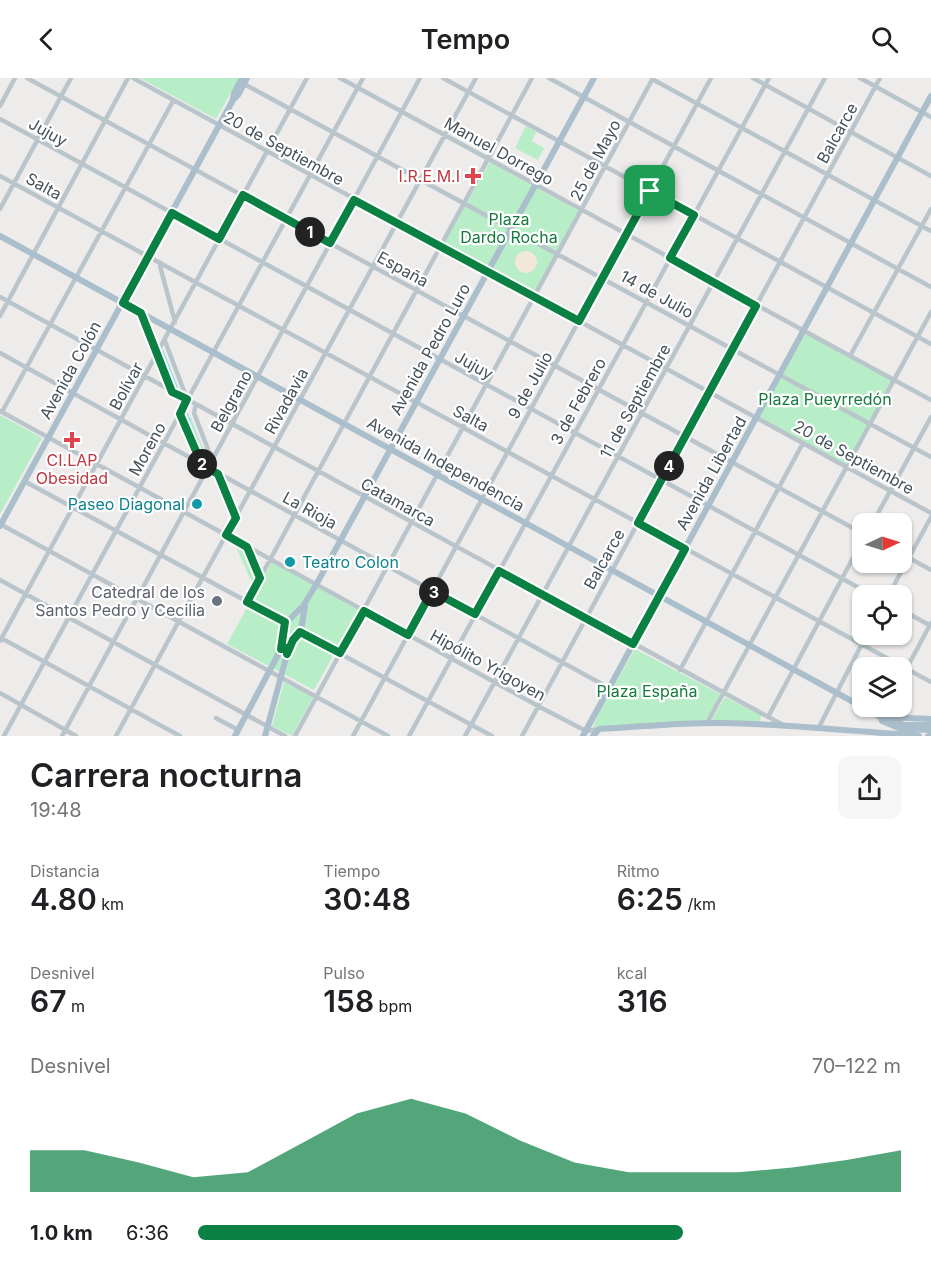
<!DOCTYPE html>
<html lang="es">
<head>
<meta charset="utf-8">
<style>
  :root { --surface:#fff; --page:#f6f6f6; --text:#202124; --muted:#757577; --accent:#0b8043 }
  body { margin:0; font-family:Inter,sans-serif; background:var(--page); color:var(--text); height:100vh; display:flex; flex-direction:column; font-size:22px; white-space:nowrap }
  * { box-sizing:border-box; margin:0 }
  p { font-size:20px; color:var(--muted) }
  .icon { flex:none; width:33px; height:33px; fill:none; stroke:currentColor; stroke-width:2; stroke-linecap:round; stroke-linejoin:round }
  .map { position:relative; height:658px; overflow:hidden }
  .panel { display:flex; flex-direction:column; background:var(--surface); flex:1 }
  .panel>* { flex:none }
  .needle { width:39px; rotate:86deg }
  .fabs { position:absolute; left:852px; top:435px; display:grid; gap:12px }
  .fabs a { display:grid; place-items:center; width:60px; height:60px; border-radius:12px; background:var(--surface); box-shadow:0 2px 4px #0004; font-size:30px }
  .pin { position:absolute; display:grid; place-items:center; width:51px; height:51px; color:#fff; margin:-26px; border-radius:12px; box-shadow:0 3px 9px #0006 }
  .km { position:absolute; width:30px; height:30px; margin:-15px; border-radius:50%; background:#222; color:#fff; font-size:16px; line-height:30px; text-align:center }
  .round { display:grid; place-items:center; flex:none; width:63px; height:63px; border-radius:12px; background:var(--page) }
  .headline { display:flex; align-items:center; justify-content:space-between; height:102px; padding:0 30px }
  h1 { font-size:33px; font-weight:600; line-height:45px }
  .metrics { display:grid; grid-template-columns:repeat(3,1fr); gap:9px; height:102px; padding:6px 30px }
  .metrics div { display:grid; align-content:center }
  .metrics b { font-size:30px; font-weight:600 }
  .metrics small { font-size:16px; font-weight:400 }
  .metrics p { font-size:16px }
  .chart { height:168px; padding:12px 30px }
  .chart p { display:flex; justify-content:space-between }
  .chart svg { width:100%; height:108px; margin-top:6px; fill:var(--accent); opacity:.7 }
  ul { padding:0 30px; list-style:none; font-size:20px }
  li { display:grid; grid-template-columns:96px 72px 1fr; align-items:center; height:45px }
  li i { height:15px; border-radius:8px; background:var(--accent) }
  header { display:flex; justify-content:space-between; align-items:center; height:78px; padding:0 30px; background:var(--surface); font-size:27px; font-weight:600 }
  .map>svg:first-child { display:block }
  .green { fill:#b8eec7 }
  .sand { fill:#f1e8db }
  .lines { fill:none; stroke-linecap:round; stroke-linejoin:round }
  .canal { stroke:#84e0eb; stroke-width:3 }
  .minor { stroke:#b9c5cb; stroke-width:4.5 }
  .major { stroke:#aabecb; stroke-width:6 }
  .route-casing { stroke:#fff; stroke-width:12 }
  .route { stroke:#0b8043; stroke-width:8 }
  .health-dot { fill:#e0444e; stroke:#fff; stroke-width:2 }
  .culture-dot { fill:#0f9aa8; stroke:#fff; stroke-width:2 }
  .worship-dot { fill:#6b7280; stroke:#fff; stroke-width:2 }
  .labels { text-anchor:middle; stroke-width:4.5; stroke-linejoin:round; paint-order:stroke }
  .street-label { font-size:16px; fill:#445159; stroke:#fff }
  .health-label { font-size:16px; fill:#be3a42; stroke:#fff; text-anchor:end }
  .park-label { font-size:16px; fill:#16793d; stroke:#fff }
  .culture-label { font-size:16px; fill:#0d838f; stroke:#fff; text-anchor:end }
  .worship-label { font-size:16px; fill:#5b616d; stroke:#fff; text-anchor:end }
</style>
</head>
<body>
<header><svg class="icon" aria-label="back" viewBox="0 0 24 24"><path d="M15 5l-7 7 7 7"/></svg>Tempo<svg class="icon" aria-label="search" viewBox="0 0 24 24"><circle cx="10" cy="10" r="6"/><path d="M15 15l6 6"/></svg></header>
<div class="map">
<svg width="931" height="658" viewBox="0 0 931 658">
  <rect width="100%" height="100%" fill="#eeebeb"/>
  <path class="green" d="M140 0H239L216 41Z
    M526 48 536 54 532 63 544 70 538 82 515 70Z
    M490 84 579 133 534 218 442 168Z
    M803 253 894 302 847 389 756 340Z
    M0 337 42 360 0 436Z
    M187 338 191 340 206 377 205 380 201 379 185 341Z
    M236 469 247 475 257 498 253 507Z
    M272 484 358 532 314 612 227 566Z
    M635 571 720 616 707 642 593 649 599 634Z
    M284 604 313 619 292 658 272 648Z
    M725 619 761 637 760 644 711 643Z"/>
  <path class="sand" d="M515 184a11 11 0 1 1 22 0a11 11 0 1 1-22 0Z"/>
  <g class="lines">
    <path class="canal" d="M162 273 177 311
      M186 335 199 369"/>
    <path class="minor" d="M27 0 862 455
      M133 0 931 435
      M340 0 931 322
      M443 0 931 266
      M549 0 931 209
      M753 0 931 98
      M860 0 931 39
      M652 1 931 153
      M244 6 931 379
      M0 28 15 0
      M0 41 874 518
      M0 98 931 604
      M0 131 71 0
      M159 184 175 244
      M0 219 783 647
      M141 235 172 313
      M0 238 128 0
      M165 263 187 321
      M0 275 609 610
      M850 278 931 131
      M196 326 194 335 209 374 214 378
      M0 333 538 628 586 653 599 651
      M2 334 173 23
      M180 336 202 387
      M218 396 235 440
      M24 403 285 544
      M0 446 388 658
      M872 446 931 339
      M247 470 260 500
      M902 476 931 492
      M0 502 285 658
      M888 518 931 439
      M247 524 532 0
      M902 532 931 548
      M300 554 492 658
      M1 560 180 658
      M0 563 307 0
      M680 592 803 365
      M902 599 931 545
      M0 615 76 658
      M768 639 862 463
      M880 639 885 628
      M216 640 238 652
      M707 645 931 234
      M819 649 867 556
      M4 658 363 0
      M62 658 420 0
      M116 658 476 0
      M295 658 653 0
      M353 658 711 0
      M409 658 769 0
      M465 658 825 0
      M522 658 880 0"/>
    <path class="major" d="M233 21 234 15 242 0
      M0 158 837 615 880 639 882 643 901 651 931 652
      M0 448 233 22 238 17 247 0
      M880 639 931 641
      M890 642 904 647H931
      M235 658 281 571 284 561V547L303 528 316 507 594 0
      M265 658 287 576 291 565 301 552 305 528
      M583 658 931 18
      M593 658 599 651C640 649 682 644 723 645 788 646 854 653 919 658
      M928 658 931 657"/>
  </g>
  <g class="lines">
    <g class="route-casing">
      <path id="route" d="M650 113 694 137 670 180 756 228 638 445 685 471 633 566 499 493 475 536 432 513 408 557 364 533 340 575 300 554 293 562 287 576 286 570 281 571 285 544 247 524 260 500 247 469 226 457 236 440 218 396 202 387 180 336 187 321 172 314 141 235 123 225 172 135 219 161 243 117 330 165 354 122 579 243Z"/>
    </g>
    <use href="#route" class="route"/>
  </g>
  <g class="health-dot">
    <path d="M470 89h6v6h6v6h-6v6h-6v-6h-6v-6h6z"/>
    <path d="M69 353h6v6h6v6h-6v6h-6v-6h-6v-6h6z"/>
  </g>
  <g class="culture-dot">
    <circle cx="197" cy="426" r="6"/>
    <circle cx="290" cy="484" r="6"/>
  </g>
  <circle class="worship-dot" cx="217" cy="523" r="6"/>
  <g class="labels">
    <g class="street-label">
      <text transform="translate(48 54) rotate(29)" y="6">Jujuy</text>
      <text transform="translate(837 55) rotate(-61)" y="6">Balcarce</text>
      <text transform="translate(284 70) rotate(29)" y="6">20 de Septiembre</text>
      <text transform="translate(499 73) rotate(29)" y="6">Manuel Dorrego</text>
      <text transform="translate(595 82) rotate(-62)" y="6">25 de Mayo</text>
      <text transform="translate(44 108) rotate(29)" y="6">Salta</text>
      <text transform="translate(403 191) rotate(29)" y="6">España</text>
      <text transform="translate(657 216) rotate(29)" y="6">14 de Julio</text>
      <text transform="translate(430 271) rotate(-61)" y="6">Avenida Pedro Luro</text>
      <text transform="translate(474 287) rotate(29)" y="6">Jujuy</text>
      <text transform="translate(70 292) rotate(-61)" y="6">Avenida Colón</text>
      <text transform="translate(530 307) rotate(-61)" y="6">9 de Julio</text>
      <text transform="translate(126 308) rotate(-61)" y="6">Bolívar</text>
      <text transform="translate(231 323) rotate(-61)" y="6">Belgrano</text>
      <text transform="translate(286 323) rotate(-61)" y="6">Rivadavia</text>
      <text transform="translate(578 323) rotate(-61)" y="6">3 de Febrero</text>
      <text transform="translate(635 323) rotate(-61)" y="6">11 de Septiembre</text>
      <text transform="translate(471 340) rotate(28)" y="6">Salta</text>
      <text transform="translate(147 371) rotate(-61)" y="6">Moreno</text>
      <text transform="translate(854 379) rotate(29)" y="6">20 de Septiembre</text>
      <text transform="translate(446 386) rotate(29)" y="6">Avenida Independencia</text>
      <text transform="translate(711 395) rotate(-61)" y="6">Avenida Libertad</text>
      <text transform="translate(398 424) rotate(29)" y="6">Catamarca</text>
      <text transform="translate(310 432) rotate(29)" y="6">La Rioja</text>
      <text transform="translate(604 481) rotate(-61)" y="6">Balcarce</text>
      <text transform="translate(488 587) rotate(29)" y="6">Hipólito Yrigoyen</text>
    </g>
    <g class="health-label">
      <text x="460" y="104">I.R.E.M.I</text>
      <text x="72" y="388" text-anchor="middle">CI.LAP<tspan x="72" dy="18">Obesidad</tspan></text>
    </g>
    <g class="park-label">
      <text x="509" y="147">Plaza<tspan x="509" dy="18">Dardo Rocha</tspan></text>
      <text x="825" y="327">Plaza Pueyrredón</text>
      <text x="647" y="619">Plaza España</text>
    </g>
    <g class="culture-label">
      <text x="185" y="432">Paseo Diagonal</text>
      <text x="302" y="490" text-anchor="start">Teatro Colon</text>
    </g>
    <g class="worship-label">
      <text x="205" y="520">Catedral de los<tspan x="205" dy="18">Santos Pedro y Cecilia</tspan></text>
    </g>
  </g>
</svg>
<div class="fabs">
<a><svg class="needle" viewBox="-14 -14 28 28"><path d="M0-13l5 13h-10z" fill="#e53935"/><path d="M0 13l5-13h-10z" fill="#757577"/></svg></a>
<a><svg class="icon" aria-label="locate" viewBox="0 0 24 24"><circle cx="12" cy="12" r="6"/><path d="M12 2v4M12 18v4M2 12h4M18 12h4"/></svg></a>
<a><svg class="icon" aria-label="layers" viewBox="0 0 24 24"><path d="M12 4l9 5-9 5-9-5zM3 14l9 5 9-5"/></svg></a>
</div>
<div class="pin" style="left:650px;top:113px;background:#1e9e55"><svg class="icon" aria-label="arrive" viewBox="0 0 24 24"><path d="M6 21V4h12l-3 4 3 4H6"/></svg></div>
<b class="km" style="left:310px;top:154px">1</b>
<b class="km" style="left:202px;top:386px">2</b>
<b class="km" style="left:434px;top:514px">3</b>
<b class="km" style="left:669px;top:388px">4</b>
</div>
<section class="panel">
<div class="headline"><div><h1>Carrera nocturna</h1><p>19:48</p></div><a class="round"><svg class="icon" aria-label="share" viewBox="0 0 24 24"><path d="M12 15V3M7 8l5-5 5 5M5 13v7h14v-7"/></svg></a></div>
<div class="metrics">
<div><p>Distancia</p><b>4.80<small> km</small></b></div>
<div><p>Tiempo</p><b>30:48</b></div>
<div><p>Ritmo</p><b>6:25<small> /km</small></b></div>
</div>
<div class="metrics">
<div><p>Desnivel</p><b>67<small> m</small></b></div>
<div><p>Pulso</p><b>158<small> bpm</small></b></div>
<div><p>kcal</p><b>316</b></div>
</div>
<div class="chart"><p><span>Desnivel</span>70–122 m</p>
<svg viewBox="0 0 160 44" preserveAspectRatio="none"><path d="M0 44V27L10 27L20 32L30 38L40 36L50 24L60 12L70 6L80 12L90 23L100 32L110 36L120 36L130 36L140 34L150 31L160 27V44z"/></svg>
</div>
<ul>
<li><b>1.0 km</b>6:36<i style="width:69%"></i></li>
</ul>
</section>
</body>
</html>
